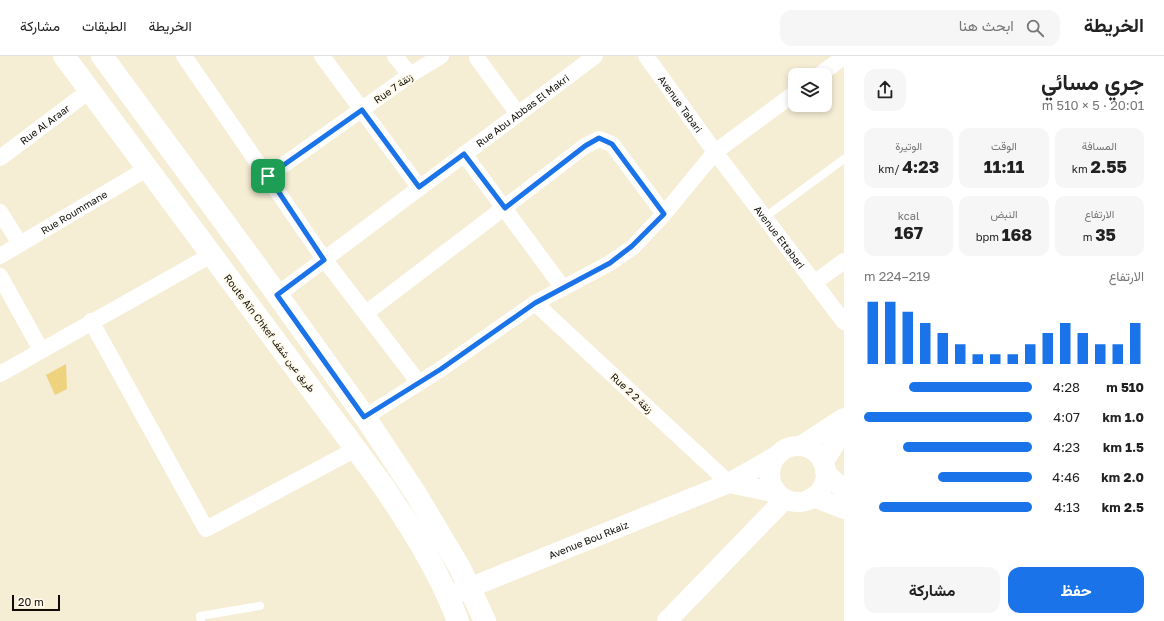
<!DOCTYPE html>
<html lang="ar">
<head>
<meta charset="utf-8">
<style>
  :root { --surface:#fff; --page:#f6f6f6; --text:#222; --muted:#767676; --line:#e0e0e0; --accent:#1a73e8 }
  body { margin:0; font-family:"Golos Text",Vazirmatn,sans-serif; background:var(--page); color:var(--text); direction:rtl; height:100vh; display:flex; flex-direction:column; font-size:15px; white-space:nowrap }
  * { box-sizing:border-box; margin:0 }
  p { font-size:13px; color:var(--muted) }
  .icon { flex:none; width:22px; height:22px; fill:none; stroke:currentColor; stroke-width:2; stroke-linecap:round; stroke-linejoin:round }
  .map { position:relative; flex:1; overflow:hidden; direction:ltr }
  .side { display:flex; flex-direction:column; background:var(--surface); width:320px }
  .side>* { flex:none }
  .fabs { position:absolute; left:788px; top:12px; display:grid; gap:8px }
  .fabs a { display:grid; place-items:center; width:44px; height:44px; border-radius:8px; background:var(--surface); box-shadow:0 2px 6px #0003; font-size:20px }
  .scale { position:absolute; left:12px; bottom:10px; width:48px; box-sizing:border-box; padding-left:4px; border:2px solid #0e0c05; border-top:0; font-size:11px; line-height:14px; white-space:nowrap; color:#0e0c05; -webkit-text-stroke:3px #fffaeb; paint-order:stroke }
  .pin { position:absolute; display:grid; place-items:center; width:34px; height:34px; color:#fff; margin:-17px; border-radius:8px; box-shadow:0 2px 6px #0006 }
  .round { display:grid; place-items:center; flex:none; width:42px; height:42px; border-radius:12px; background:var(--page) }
  .overview { display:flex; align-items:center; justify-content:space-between; height:68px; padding:0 20px }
  h1 { font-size:22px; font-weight:700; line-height:30px }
  .figures { display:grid; grid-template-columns:repeat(3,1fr); gap:6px; height:68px; padding:4px 20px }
  .figures div { display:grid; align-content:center; border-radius:10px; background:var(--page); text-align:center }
  .figures b { font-size:17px; font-weight:700 }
  .figures small { font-size:11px; font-weight:400 }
  .figures p { font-size:11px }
  .chart { height:112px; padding:8px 20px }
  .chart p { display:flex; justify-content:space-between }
  .chart svg { width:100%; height:72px; margin-top:4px; stroke:var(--accent); stroke-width:6 }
  .primary-button { display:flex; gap:8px; margin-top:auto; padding:8px 20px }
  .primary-button a { flex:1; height:46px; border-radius:12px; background:var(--accent); color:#fff; font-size:16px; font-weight:700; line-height:46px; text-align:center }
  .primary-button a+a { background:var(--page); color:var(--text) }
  ul { padding:0 20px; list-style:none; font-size:13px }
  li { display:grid; grid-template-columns:64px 48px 1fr; align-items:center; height:30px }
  li i { height:10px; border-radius:5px; background:var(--accent) }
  header { display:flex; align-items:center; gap:24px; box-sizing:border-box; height:56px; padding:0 20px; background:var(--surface); border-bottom:1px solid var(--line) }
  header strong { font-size:19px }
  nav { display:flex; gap:22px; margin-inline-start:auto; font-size:14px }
  .search { width:280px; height:36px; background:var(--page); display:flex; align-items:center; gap:10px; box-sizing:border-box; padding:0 14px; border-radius:12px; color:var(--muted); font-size:15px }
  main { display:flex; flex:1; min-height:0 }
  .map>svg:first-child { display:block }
  .pitch { fill:#eed27d }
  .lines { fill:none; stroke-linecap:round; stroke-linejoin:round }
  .service { stroke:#fff; stroke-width:8 }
  .minor { stroke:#fff; stroke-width:16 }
  .tertiary { stroke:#fff; stroke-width:20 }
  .secondary { stroke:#fff; stroke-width:22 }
  .route-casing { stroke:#fff; stroke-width:8 }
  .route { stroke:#1a73e8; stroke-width:5 }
  .labels { text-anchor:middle; stroke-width:4; stroke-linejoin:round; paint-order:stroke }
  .street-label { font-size:10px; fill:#0e0c05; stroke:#fffaeb }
</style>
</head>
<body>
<header>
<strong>الخريطة</strong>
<div class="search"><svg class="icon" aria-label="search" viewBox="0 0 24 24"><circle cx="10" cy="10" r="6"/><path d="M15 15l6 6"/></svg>ابحث هنا</div>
<nav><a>الخريطة</a><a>الطبقات</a><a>مشاركة</a></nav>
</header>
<main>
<section class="side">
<div class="overview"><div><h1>جري مسائي</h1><p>20:01 · 5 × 510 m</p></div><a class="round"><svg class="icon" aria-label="share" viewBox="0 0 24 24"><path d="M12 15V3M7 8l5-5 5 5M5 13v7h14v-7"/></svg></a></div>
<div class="figures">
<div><p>المسافة</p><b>2.55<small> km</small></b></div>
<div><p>الوقت</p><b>11:11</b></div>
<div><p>الوتيرة</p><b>4:23<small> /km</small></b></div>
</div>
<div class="figures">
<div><p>الارتفاع</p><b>35<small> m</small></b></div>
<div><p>النبض</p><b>168<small> bpm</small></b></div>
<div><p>kcal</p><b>167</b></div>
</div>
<div class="chart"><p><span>الارتفاع</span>219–224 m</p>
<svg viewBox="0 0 160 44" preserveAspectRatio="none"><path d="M5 44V6M15 44V6M25 44V12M35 44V19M45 44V25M55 44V32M65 44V38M75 44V38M85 44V38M95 44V32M105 44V25M115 44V19M125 44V25M135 44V32M145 44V32M155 44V19"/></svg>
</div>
<ul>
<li><b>510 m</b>4:28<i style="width:73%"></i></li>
<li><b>1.0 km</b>4:07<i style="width:100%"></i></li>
<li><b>1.5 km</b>4:23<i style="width:77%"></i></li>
<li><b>2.0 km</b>4:46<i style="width:56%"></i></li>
<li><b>2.5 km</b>4:13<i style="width:91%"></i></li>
</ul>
<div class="primary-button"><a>حفظ</a><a>مشاركة</a></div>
</section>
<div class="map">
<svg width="844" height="565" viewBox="0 0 844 565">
  <rect width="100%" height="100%" fill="#f5edd4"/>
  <path class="pitch" d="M66 308 67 333 55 339 46 319Z"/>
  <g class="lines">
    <path class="service" d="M765 161 844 103
      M201 565 200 560 260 550"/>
    <g class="minor">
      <path d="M184 0 324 203 419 327"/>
      <path d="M322 0 419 131"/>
      <path d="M395 0 410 19"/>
      <path id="s1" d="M646 0 715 96 844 266"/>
      <path d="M477 2 518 58"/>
      <path d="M819 19 844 1"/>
      <path d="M464 98 563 232"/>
      <path id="s2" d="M0 102 89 35"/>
      <path d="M268 120 410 19 441 0"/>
      <path d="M0 156 20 188"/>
      <path id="s3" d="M0 200 148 112"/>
      <path d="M0 220 41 294"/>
      <path d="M814 227 844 205"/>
      <path id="s4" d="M277 239 595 0"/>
      <path d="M535 247 729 427"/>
      <path d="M366 257 585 90 599 83 612 88 664 158"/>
      <path d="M91 265 206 473 356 393"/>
      <path d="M0 318 211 199"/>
      <path d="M365 361 441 313 535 247 610 207 633 191 664 158 715 96 795 37"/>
    </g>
    <g class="tertiary">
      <path d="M801 390 844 362"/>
      <circle cx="798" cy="418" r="28"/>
      <path d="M823 407 844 373"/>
      <path d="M825 416 844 434"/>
      <path d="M729 427 777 437"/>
      <path d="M813 441 844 453"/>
      <path id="s5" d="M454 538 729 427 775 401"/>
      <path d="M667 565 785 443"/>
    </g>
    <path class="secondary" d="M64 0 381 427C411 471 439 515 458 565
      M102 0 258 212 365 361 416 438 460 512 485 565"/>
  </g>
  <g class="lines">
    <g class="route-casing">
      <path id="route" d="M362 54 419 131 464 98 505 152 585 90 599 82 612 88 664 158 632 190 610 207 535 247 441 313 364 361 277 239 324 204 268 120Z"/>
    </g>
    <use href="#route" class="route"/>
  </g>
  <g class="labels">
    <g class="street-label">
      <text transform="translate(393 32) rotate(-35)" y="4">Rue 7 زنقة</text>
      <text dy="4" stroke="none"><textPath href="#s1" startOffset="59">Avenue Tabari</textPath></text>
      <text dy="4" stroke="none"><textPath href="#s4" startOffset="307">Rue Abu Abbas El Makri</textPath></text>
      <text dy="4" stroke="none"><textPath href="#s2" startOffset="56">Rue Al Araar</textPath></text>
      <text dy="4" stroke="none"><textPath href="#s3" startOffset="86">Rue Roummane</textPath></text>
      <text dy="4" stroke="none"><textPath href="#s1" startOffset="225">Avenue Ettabari</textPath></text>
      <text transform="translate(270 277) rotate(53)" y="4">Route Aïn Chkef طريق عين شقف</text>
      <text transform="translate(632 337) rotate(43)" y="4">Rue 2 زنقة 2</text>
      <text dy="4" stroke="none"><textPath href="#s5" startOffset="145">Avenue Bou Rkaiz</textPath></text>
    </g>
  </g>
</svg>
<div class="fabs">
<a><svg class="icon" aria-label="layers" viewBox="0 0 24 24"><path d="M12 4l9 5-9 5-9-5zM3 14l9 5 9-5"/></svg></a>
</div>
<div class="scale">20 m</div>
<div class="pin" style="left:268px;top:120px;background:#1e9e55"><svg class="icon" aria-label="arrive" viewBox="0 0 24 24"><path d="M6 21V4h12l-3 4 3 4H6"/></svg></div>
</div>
</main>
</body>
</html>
